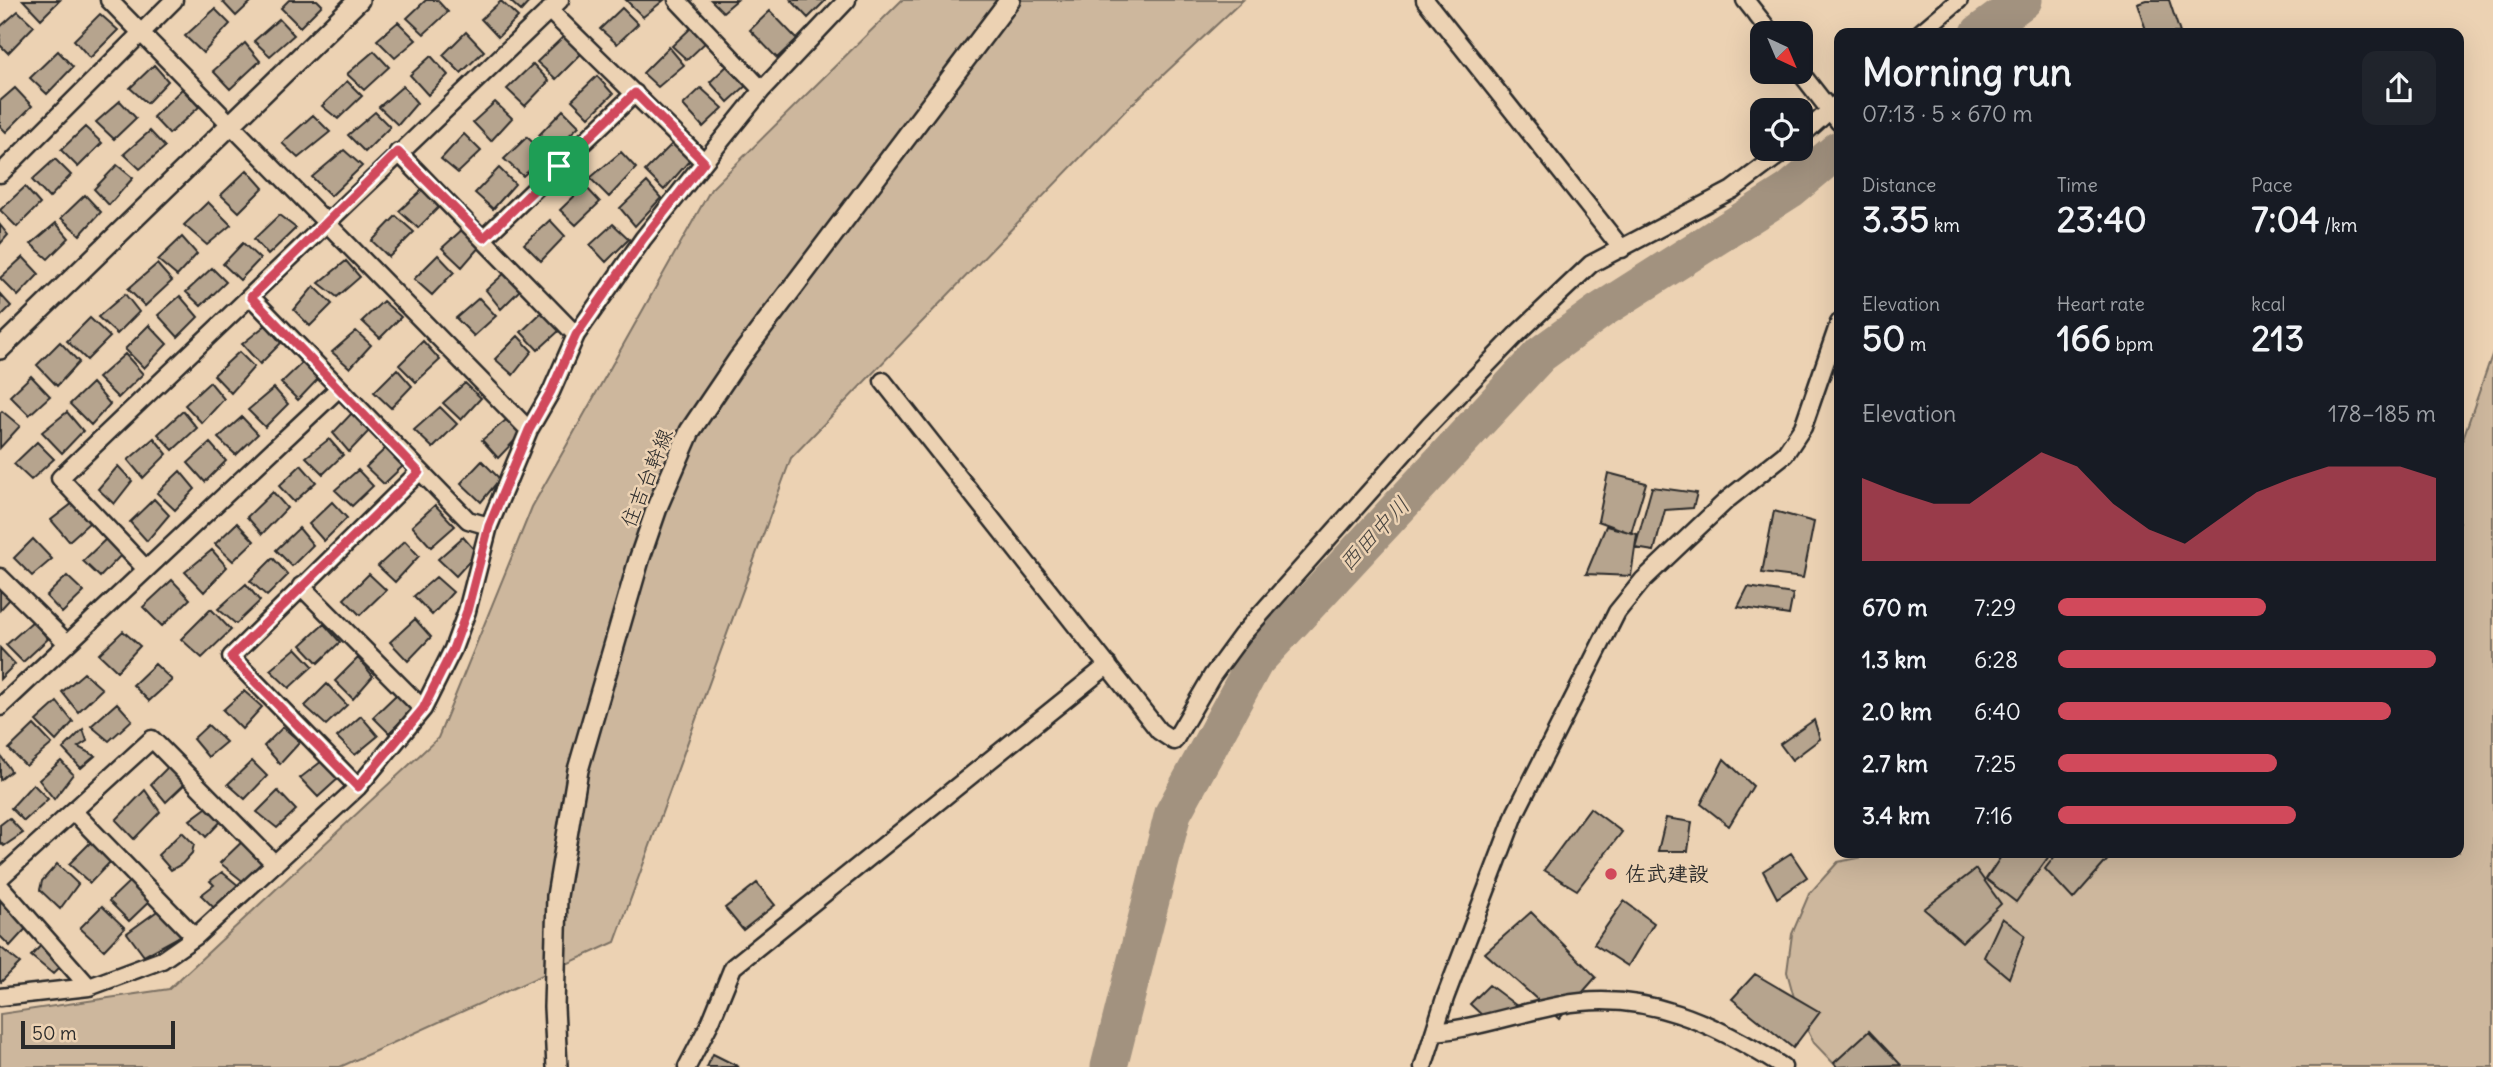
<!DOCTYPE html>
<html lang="en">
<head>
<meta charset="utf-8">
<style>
  :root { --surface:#171b24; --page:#20242c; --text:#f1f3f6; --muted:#9ea1a6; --accent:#d1495b }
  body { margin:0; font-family:Delius,"Klee One",sans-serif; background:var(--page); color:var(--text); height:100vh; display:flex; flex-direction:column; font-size:26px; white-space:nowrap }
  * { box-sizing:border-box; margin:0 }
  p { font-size:23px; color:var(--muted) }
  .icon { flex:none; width:38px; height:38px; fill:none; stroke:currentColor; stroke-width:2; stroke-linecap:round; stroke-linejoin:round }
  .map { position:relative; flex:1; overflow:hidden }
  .side { position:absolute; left:1834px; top:28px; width:630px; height:830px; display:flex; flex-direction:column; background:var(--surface); border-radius:14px; box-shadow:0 7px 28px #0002 }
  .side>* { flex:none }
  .needle { width:46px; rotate:136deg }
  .controls { position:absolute; left:1750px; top:21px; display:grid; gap:14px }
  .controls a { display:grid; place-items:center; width:63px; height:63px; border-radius:14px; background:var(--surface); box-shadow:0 7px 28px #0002; font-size:35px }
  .scale { position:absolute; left:21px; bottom:18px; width:154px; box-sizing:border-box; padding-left:7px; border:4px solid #2b2b2b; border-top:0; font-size:19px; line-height:24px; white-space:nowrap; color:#2b2b2b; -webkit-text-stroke:5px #ecd2b3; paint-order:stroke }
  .pin { position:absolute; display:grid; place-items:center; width:60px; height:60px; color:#fff; margin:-30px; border-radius:14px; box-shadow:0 4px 10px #0006 }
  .round { display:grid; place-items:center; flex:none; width:74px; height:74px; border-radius:14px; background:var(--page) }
  .head { display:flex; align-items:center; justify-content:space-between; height:119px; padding:0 28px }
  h1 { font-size:38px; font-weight:800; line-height:52px }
  .metrics { display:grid; grid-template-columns:repeat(3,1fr); gap:10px; height:119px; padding:7px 28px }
  .metrics div { display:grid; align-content:center }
  .metrics b { font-size:35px; font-weight:800 }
  .metrics small { font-size:19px; font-weight:400 }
  .metrics p { font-size:19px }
  .chart { height:196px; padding:14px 28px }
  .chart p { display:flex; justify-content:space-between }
  .chart svg { width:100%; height:126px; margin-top:7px; fill:var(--accent); opacity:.7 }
  ul { padding:0 28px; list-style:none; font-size:23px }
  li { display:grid; grid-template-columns:112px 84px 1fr; align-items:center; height:52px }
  li i { height:18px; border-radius:9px; background:var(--accent) }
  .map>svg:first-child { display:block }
  .green { fill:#cdb79d; stroke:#7c7164; stroke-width:2 }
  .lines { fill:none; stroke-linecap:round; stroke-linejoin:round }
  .river { stroke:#a2927f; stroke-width:37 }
  .building { fill:#b6a48e; stroke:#2b2b2b; stroke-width:2 }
  .minor-casing { stroke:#2b2b2b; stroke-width:21 }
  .tertiary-casing { stroke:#2b2b2b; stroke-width:24 }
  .minor { stroke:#ecd2b3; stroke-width:16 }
  .tertiary { stroke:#ecd2b3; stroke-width:19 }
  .route-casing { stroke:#fff; stroke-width:14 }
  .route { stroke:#d1495b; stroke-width:9 }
  .poi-dot { fill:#d1495b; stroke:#ecd2b3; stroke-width:2.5 }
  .labels { text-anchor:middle; stroke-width:5; stroke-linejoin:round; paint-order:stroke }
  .street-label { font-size:21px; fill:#2b2b2b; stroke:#ecd2b3 }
  .poi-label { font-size:21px; font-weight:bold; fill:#2b2b2b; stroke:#ecd2b3; text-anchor:start }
  .water-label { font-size:23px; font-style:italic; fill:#494540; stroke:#ecd2b3 }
</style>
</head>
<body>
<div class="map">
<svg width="2493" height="1067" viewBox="0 0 2493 1067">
  <rect width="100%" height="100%" fill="#ecd2b3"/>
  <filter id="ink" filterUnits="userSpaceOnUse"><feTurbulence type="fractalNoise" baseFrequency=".0143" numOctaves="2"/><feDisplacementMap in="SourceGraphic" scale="14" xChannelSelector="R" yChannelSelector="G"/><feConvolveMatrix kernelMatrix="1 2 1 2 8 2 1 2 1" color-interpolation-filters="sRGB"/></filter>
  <g filter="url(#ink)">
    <path class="green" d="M902 0H1243L1128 108 791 458 615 942 340 1067H0V1014L169 989 438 738 532 507 711 189Z
      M2493 352V1067H1837L1814 1043 1798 1012 1787 972 1792 934 1809 894 1838 862 1889 852H2459V450Z"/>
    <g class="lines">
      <path class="river" d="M1979 33 2024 0
        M1109 1067 1173 813 1255 662 1541 354 1600 311 1790 190 1839 149"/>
    </g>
    <path class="building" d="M23 0H60L41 19Z
      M221 0H253L236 16Z
      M289 0H317L322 5 300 27 281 8Z
      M426 0H437L448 12 424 34 407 18Z
      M509 0H531L521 11Z
      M626 0H664L643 17Z
      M711 0H737L723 12Z
      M791 0H825V1L808 18Z
      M2146 0H2169L2180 33H2147L2137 3Z
      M501 1 518 17 498 37 481 19Z
      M622 8 638 24 617 44 600 29Z
      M215 9 230 24 203 53 185 36Z
      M18 11 34 26 8 53 0 45V27Z
      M770 11 797 39 777 58 750 30Z
      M100 14 118 30 90 58 74 40Z
      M279 19 294 35 270 56 254 41Z
      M398 22 416 40 395 58 377 40Z
      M693 26 707 41 687 60 672 46Z
      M466 32 484 51 461 73 443 55Z
      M565 35 582 53 556 79 537 62Z
      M245 43 260 61 230 89 213 71Z
      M669 47 684 65 658 87 643 73Z
      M58 51 73 67 47 94 30 78Z
      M374 51 389 67 364 90 347 74Z
      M431 56 448 75 428 95 410 75Z
      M730 63 749 83 728 102 710 82Z
      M533 64 549 81 525 106 507 89Z
      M154 65 168 81 147 103 130 88Z
      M597 76 613 94 589 117 572 100Z
      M347 81 362 96 338 119 322 106Z
      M403 86 417 103 398 125 379 107Z
      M15 88 32 106 6 132 0 126V101Z
      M701 88 723 108 703 127 683 105Z
      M182 89 199 107 169 134 153 117Z
      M120 101 136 118 114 139 96 122Z
      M495 102 512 118 491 141 473 122Z
      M563 110 579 126 555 149 539 135Z
      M375 112 390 127 365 152 348 135Z
      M313 115 330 132 298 158 282 143Z
      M85 127 102 143 78 167 61 150Z
      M150 131 165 147 140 169 124 154Z
      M464 134 481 151 458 173 441 159Z
      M527 137 546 155 523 176 504 159Z
      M673 143 690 160 664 190 645 171Z
      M344 150 362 166 331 196 312 177Z
      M621 152 636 168 609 197 590 178Z
      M55 159 71 175 49 198 32 180Z
      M117 165 133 178 109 205 94 189Z
      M499 168 515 184 493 209 475 193Z
      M247 170 263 188 239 212 221 195Z
      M647 182 661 198 635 226 620 208Z
      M585 186 600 202 576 225 560 210Z
      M25 187 40 204 17 227 0 210Z
      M423 189 439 207 418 228 399 211Z
      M85 195 101 212 80 235 61 218Z
      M208 202 231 225 207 245 184 225Z
      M279 215 296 228 268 255 254 239Z
      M396 216 414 232 389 257 372 241Z
      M550 220 565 236 541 261 524 244Z
      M56 223 69 238 48 259 31 244Z
      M613 224 629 239 606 262 590 245Z
      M0 225 8 235 0 244Z
      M464 228 481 245 462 267 442 248Z
      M182 237 197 254 177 276 158 260Z
      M243 243 260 259 240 280 223 264Z
      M438 255 454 272 432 295 414 279Z
      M23 257 39 274 18 296 0 278Z
      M346 261 360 277 337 297 319 283Z
      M157 264 172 281 145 306 128 289Z
      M212 268 226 282 201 306 186 292Z
      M507 271 522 288 501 309 486 290Z
      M314 286 332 304 310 326 294 310Z
      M0 294 11 306 0 317Z
      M125 294 139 312 117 334 98 317Z
      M180 296 198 317 178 337 158 315Z
      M479 298 496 316 474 336 456 318Z
      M383 301 401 317 380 338 362 321Z
      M543 311 560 330 538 350 521 332Z
      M90 318 110 337 87 360 67 341Z
      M149 325 167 344 144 368 125 349Z
      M266 325 281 343 260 364 242 344Z
      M356 331 371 345 350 368 332 352Z
      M518 336 532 351 513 375 495 359Z
      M423 341 440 360 416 382 399 365Z
      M60 342 79 362 57 386 37 365Z
      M239 352 254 367 231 393 214 375Z
      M125 354 143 374 118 398 98 378Z
      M303 362 318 379 298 400 281 383Z
      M397 369 412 386 391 408 374 392Z
      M31 376 50 396 29 415 10 396Z
      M210 382 224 399 202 423 185 405Z
      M92 383 110 404 91 425 70 404Z
      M465 383 481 398 461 420 443 403Z
      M274 388 288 404 265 427 248 410Z
      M440 407 457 424 433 448 414 430Z
      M2 411 20 426 0 448V413Z
      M183 411 197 428 173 450 158 434Z
      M67 412 83 431 62 453 42 432Z
      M352 413 369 431 349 452 333 433Z
      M242 417 258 434 236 455 218 438Z
      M506 420 521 434 498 458 482 440Z
      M154 438 167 454 143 478 128 460Z
      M329 439 343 455 323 474 306 457Z
      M37 442 54 459 31 480 14 464Z
      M210 443 226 461 205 482 188 463Z
      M387 447 405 464 384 484 366 467Z
      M482 461 500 479 481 502 461 483Z
      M301 465 316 482 294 502 279 486Z
      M118 466 132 481 114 504 98 489Z
      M358 470 373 486 352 506 335 490Z
      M180 471 195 489 175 510 157 493Z
      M1608 473 1646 483 1631 533 1598 521Z
      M1652 487 1697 493 1693 508 1665 510 1654 551 1635 548Z
      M273 492 287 508 262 534 247 517Z
      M154 499 169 515 147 541 130 522Z
      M332 502 347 518 324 541 309 524Z
      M73 503 89 523 69 541 51 520Z
      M435 505 455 526 431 547 412 526Z
      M1774 511 1814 522 1803 578 1762 573Z
      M237 523 254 541 233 561 215 544Z
      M1606 526 1637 534 1631 576 1586 574Z
      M299 528 313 545 292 566 276 550Z
      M463 537 477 553 456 576 438 559Z
      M33 539 52 559 32 576 14 558Z
      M106 539 122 554 100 577 83 561Z
      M405 541 419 556 395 582 378 566Z
      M212 550 227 567 204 592 185 572Z
      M273 558 288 575 267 596 250 581Z
      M369 574 386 590 360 615 344 599Z
      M67 576 84 592 62 613 46 596Z
      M436 577 453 592 432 615 414 596Z
      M172 580 190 599 162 626 143 607Z
      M246 584 260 601 236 624 218 609Z
      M0 587 10 599 0 610Z
      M1748 587 1793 594 1789 615 1738 607Z
      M211 609 231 630 202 658 181 639Z
      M415 619 431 637 408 661 390 642Z
      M33 621 48 639 23 662 6 645Z
      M324 624 340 642 318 663 301 645Z
      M123 631 140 646 117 671 99 654Z
      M0 648 15 664 0 679Z
      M296 648 313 666 289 688 270 670Z
      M358 658 373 676 353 699 335 681Z
      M155 664 172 680 149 701 133 685Z
      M84 673 102 689 78 712 62 692Z
      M327 684 347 705 326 725 305 706Z
      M244 691 262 707 242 729 223 710Z
      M396 695 412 710 389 733 373 717Z
      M57 702 73 722 56 741 36 721Z
      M117 703 132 720 109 741 91 726Z
      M361 716 378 736 355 755 337 737Z
      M1814 720 1820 739 1792 760 1780 744Z
      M34 725 52 744 26 766 9 749Z
      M208 725 226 742 208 757 193 739Z
      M283 727 300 742 280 764 264 746Z
      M83 729 87 741 78 747 95 756 81 768 63 749Z
      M0 755 11 771 0 780Z
      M1724 759 1753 786 1729 826 1701 804Z
      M61 761 73 774 54 799 39 780Z
      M252 761 267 776 245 799 228 784Z
      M322 761 340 777 318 797 300 778Z
      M171 764 187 782 166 802 151 784Z
      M33 784 48 799 24 821 11 808Z
      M145 790 160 812 134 839 116 820Z
      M278 791 296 810 277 828 257 812Z
      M214 802 227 815 206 837 190 820Z
      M1590 808 1622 832 1577 890 1544 870Z
      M9 818 23 833 4 846 0 842V825Z
      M1666 818 1692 822 1688 851H1658Z
      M182 832 194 844 192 853 182 864 171 870 158 855Z
      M248 836 272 860 245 883 220 863Z
      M92 841 112 860 90 883 69 864Z
      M2004 852H2046L2049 856 2016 902 1986 879Z
      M2058 852H2107L2111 856 2073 899 2045 869Z
      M1791 853 1807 877 1777 898 1763 871Z
      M57 864 78 884 60 909 40 890 42 881Z
      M1976 869 2001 904 1962 942 1924 909Z
      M222 872 239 886 214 908 201 895 214 885 210 881Z
      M133 878 155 896 129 921 109 901Z
      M757 883 775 905 743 930 725 908Z
      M4 898 31 923 10 946 0 936V902Z
      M1624 901 1654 923 1628 966 1594 944Z
      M167 904 184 934 144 956 127 933Z
      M102 906 125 928 104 950 80 928Z
      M1531 912 1596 977 1559 1019 1485 953Z
      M2002 918 2025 935 2009 978 1984 957Z
      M46 940 68 959 53 974 31 956Z
      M0 947 20 963 1 982 0 981Z
      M1755 974 1820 1012 1793 1048 1732 999Z
      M1489 985 1521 1009 1498 1030 1470 1004Z
      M1869 1031 1901 1065 1837 1067 1834 1063Z
      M713 1054 739 1067H707Z"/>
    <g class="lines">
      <g class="minor-casing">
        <path id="minor" d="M109 0 529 430
          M677 0 762 90
          M1425 0 1622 249
          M1745 0 1771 33
          M549 10 704 162
          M1920 33 1959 0
          M1800 72 1839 122
          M1801 136 1839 102
          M398 152 576 335
          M0 174 174 0
          M484 238 635 93
          M251 297 468 520 489 526
          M883 381 1159 731 1174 741 1212 676 1242 635 1430 424 1516 335 1591 264 1732 190 1787 149
          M145 568 60 478 560 0
          M0 577 67 643
          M301 586 423 709
          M0 707 339 388
          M358 787 231 657 419 472
          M73 811 195 937
          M0 878 152 739 275 864
          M0 886 89 987
          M0 997 89 987 162 960 195 937 358 787 423 709 453 649 467 611 489 526 529 430 551 392 576 335 643 239 704 162 762 90 847 0
          M1434 1032C1478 1028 1518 1013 1561 1005 1644 989 1716 1024 1783 1067
          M687 1067 711 1021 733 967 1108 665
          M1423 1067 1445 998 1516 812 1617 612 1643 580 1727 500 1785 454 1803 427 1839 323"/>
      </g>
      <g class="tertiary-casing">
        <path id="tertiary" d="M0 349 359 0
          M557 1067 554 1007 557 896 578 770 639 560 658 505 690 431 738 360 1010 0"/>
      </g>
      <use href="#minor" class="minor"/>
      <use href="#tertiary" class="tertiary"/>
    </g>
  </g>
  <g class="lines" filter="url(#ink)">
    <g class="route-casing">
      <path id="route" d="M635 93 704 162 643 239 576 335 551 391 529 430 489 526 467 611 453 649 423 709 358 787 231 657 419 472 251 297 398 152 484 238Z"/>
    </g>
    <use href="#route" class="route"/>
  </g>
  <circle class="poi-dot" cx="1611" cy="874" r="7"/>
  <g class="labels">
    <g class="street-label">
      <text transform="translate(647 478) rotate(-68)" y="7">住吉台幹線</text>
    </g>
    <g class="poi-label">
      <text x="1625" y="881">佐武建設</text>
    </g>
    <g class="water-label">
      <text transform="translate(1374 534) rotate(-47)" y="8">西田中川</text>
    </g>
  </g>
</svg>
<div class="controls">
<a><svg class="needle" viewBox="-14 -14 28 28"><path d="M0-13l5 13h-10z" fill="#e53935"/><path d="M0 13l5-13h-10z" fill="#9ea1a6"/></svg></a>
<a><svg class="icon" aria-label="locate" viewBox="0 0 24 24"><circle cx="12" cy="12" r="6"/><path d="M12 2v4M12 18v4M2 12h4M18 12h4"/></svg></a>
</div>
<div class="scale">50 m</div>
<div class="pin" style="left:559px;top:166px;background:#1e9e55"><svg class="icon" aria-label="arrive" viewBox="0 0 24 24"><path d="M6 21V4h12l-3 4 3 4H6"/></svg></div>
<section class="side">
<div class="head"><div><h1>Morning run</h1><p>07:13 · 5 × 670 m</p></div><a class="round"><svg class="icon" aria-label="share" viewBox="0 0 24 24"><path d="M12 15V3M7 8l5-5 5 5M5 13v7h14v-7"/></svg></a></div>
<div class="metrics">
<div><p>Distance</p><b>3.35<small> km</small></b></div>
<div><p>Time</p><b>23:40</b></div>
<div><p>Pace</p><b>7:04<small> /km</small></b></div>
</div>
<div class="metrics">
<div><p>Elevation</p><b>50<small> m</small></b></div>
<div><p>Heart rate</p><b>166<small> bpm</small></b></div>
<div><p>kcal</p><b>213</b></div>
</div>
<div class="chart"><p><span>Elevation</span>178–185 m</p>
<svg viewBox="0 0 160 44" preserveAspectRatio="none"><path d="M0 44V15L10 20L20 24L30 24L40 15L50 6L60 11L70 24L80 33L90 38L100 29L110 20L120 15L130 11L140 11L150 11L160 15V44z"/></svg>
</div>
<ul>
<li><b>670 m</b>7:29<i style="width:55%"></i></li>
<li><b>1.3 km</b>6:28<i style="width:100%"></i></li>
<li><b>2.0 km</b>6:40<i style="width:88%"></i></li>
<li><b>2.7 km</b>7:25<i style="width:58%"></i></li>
<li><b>3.4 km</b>7:16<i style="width:63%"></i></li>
</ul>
</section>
</div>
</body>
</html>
